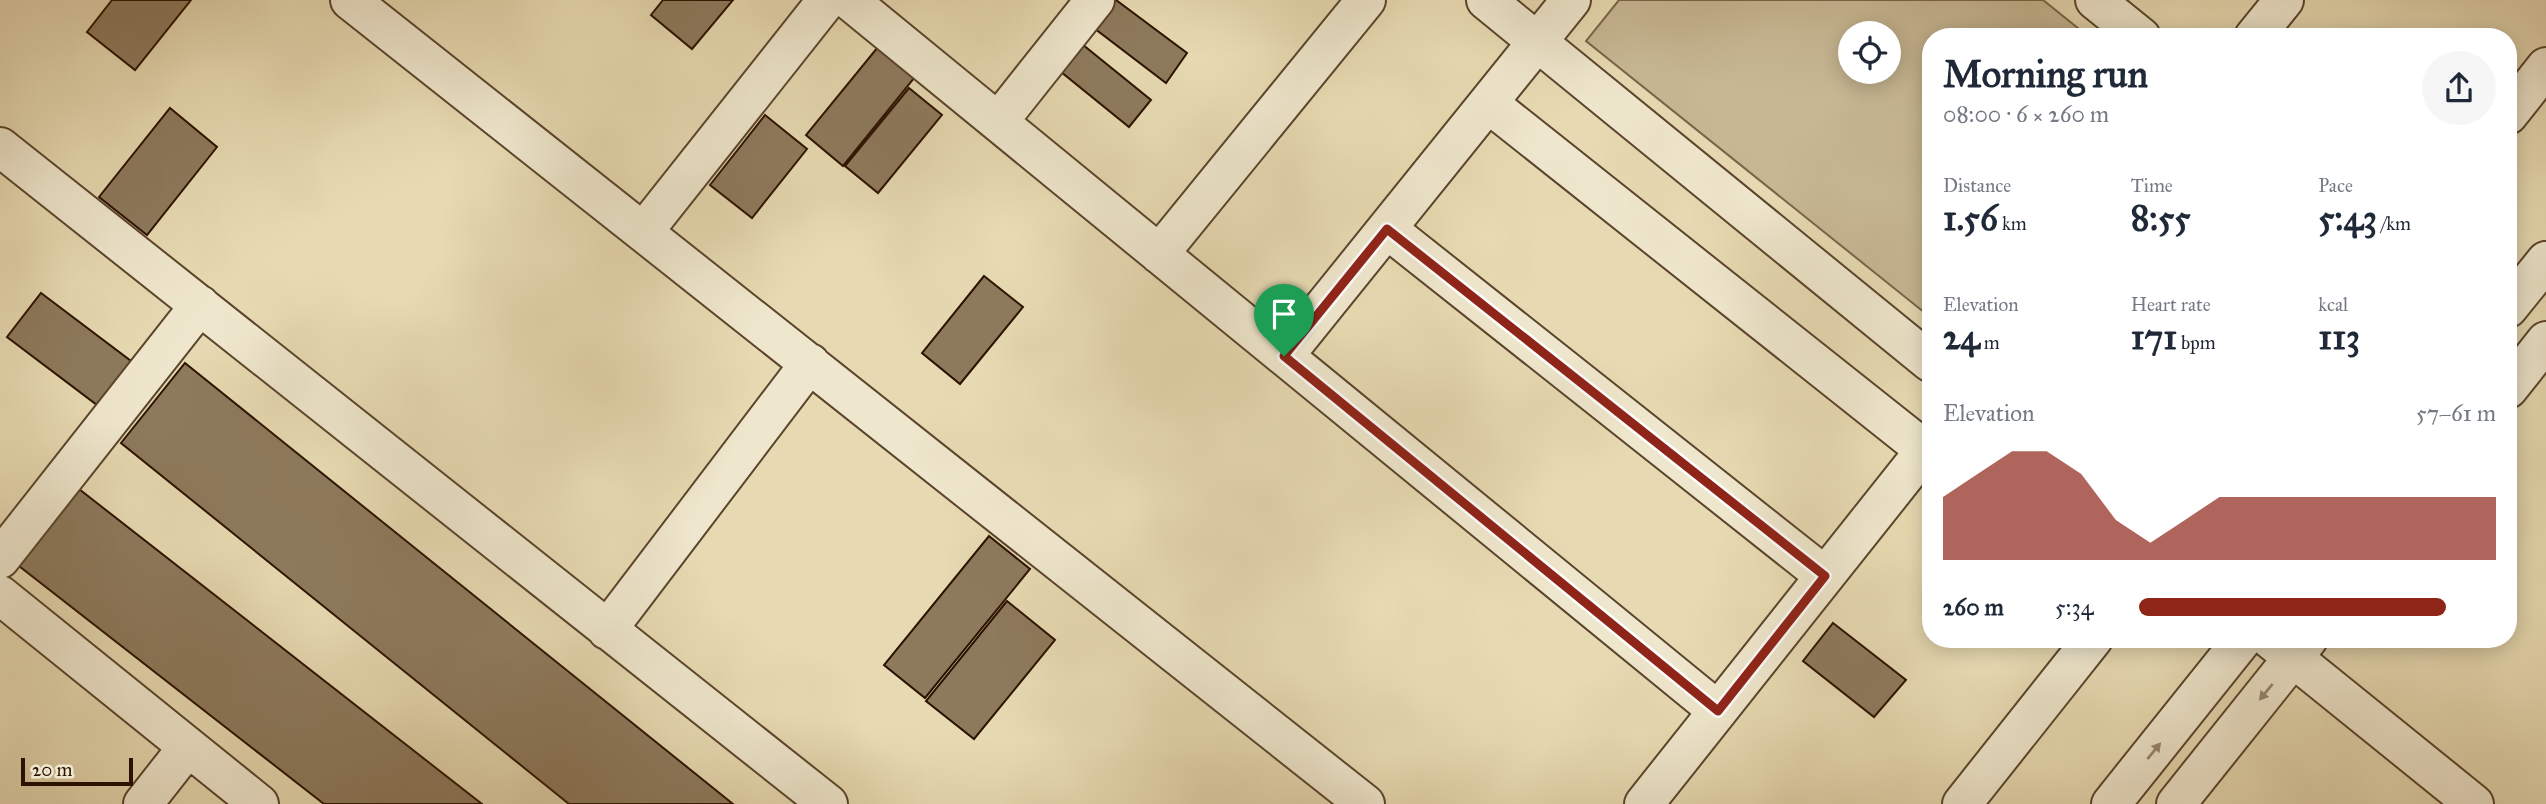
<!DOCTYPE html>
<html lang="en">
<head>
<meta charset="utf-8">
<style>
  :root { --surface:#fff; --page:#f6f6f7; --text:#1f2937; --muted:#747a83; --accent:#8f2418 }
  body { margin:0; font-family:"IM FELL Great Primer",serif; background:var(--page); color:var(--text); height:100vh; display:flex; flex-direction:column; font-size:26px; white-space:nowrap }
  * { box-sizing:border-box; margin:0 }
  p { font-size:23px; color:var(--muted) }
  .icon { flex:none; width:38px; height:38px; fill:none; stroke:currentColor; stroke-width:2; stroke-linecap:round; stroke-linejoin:round }
  .map { position:relative; flex:1; overflow:hidden }
  .side { position:absolute; left:1922px; top:28px; width:595px; height:620px; display:flex; flex-direction:column; background:var(--surface); border-radius:28px; box-shadow:0 4px 18px #0003 }
  .side>* { flex:none }
  .buttons { position:absolute; left:1838px; top:21px; display:grid; gap:14px }
  .buttons a { display:grid; place-items:center; width:63px; height:63px; border-radius:50%; background:var(--surface); box-shadow:0 4px 18px #0003; font-size:35px }
  .scale { position:absolute; left:21px; bottom:18px; width:112px; box-sizing:border-box; padding-left:7px; border:4px solid #2c1200; border-top:0; font-size:19px; line-height:24px; white-space:nowrap; color:#2c1200; -webkit-text-stroke:5px #efe7cd; paint-order:stroke }
  .pin { position:absolute; display:grid; place-items:center; width:60px; height:60px; color:#fff; margin:-72px -30px; border-radius:50% 50% 50% 0; rotate:-45deg; box-shadow:0 0 7px #0007 }
  .pin .icon { rotate:45deg }
  .round { display:grid; place-items:center; flex:none; width:74px; height:74px; border-radius:37px; background:var(--page) }
  .summary { display:flex; align-items:center; justify-content:space-between; height:119px; padding:0 21px }
  h1 { font-size:38px; font-weight:800; line-height:52px }
  .stats { display:grid; grid-template-columns:repeat(3,1fr); gap:10px; height:119px; padding:7px 21px }
  .stats div { display:grid; align-content:center }
  .stats b { font-size:35px; font-weight:800 }
  .stats small { font-size:19px; font-weight:400 }
  .stats p { font-size:19px }
  .chart { height:196px; padding:14px 21px }
  .chart p { display:flex; justify-content:space-between }
  .chart svg { width:100%; height:126px; margin-top:7px; fill:var(--accent); opacity:.7 }
  ul { padding:0 21px; list-style:none; font-size:23px }
  li { display:grid; grid-template-columns:112px 84px 1fr; align-items:center; height:52px }
  li i { height:18px; border-radius:9px; background:var(--accent) }
  .map>svg:first-child { display:block }
  .green { fill:#c7b894; stroke:#7a654a; stroke-width:2; fill-rule:evenodd }
  .building { fill:#8d7a5d; stroke:#2c1200; stroke-width:2 }
  .lines { fill:none; stroke-linecap:round; stroke-linejoin:round }
  .minor-casing { stroke:#5b442c; stroke-width:42 }
  .minor { stroke:#efe7cd; stroke-width:38 }
  .oneway { fill:#978771 }
  .route-casing { stroke:#fff; stroke-width:14 }
  .route { stroke:#8f2418; stroke-width:9 }
</style>
</head>
<body>
<div class="map">
<svg width="2546" height="804" viewBox="0 0 2546 804">
  <rect width="100%" height="100%" fill="#e7dab2"/>
  <filter id="stains"><feTurbulence type="fractalNoise" baseFrequency=".00286" numOctaves="4"/><feColorMatrix values="0 0 0 0 .2 0 0 0 0 .09 0 0 0 0 .02 0 0 0 .5 -.17"/></filter>
  <radialGradient id="worn" r=".72"><stop offset=".6" stop-color="#630" stop-opacity="0"/><stop offset="1" stop-color="#630" stop-opacity=".3"/></radialGradient>
  <path class="green" d="M1619 0H2043L2089 37H1930V317L1586 41ZM1850 33H1888V72H1850Z"/>
  <path class="building" d="M112 0H191L135 70 87 32Z
    M663 0H733L692 49 651 15Z
    M1109 0H1116L1187 53 1166 83 1090 25Z
    M1077 40 1151 100 1129 127 1055 67Z
    M878 47 915 77 843 166 806 135Z
    M909 88 942 115 878 193 845 166Z
    M170 108 217 147 147 235 99 197Z
    M765 115 807 149 752 218 710 185Z
    M984 276 1023 307 960 384 922 353Z
    M41 293 135 364 101 408 7 337Z
    M185 363 733 804H569L121 443Z
    M79 489 482 804H324L19 566Z
    M989 536 1030 569 925 698 884 665Z
    M1007 601 1055 640 974 739 926 701Z
    M1833 623 1906 680 1874 717 1803 661Z"/>
  <g class="lines">
    <g class="minor-casing">
      <path id="minor" d="M350 0 1365 804
        M849 0 1718 711
        M1486 0 1930 362
        M2095 0 2141 37
        M2254 37 2284 0
        M1488 103 1925 450
        M2508 115 2546 67
        M998 122 1095 0
        M0 147 828 804
        M1387 229 1825 576
        M644 231 827 0
        M1159 254 1366 0
        M2508 308 2546 261
        M1284 356 1571 0
        M2508 389 2546 341
        M0 559 200 305
        M0 595 259 804
        M607 630 810 363
        M2270 639 2474 804
        M143 804 187 748
        M1644 804 1930 444
        M1962 804 2093 639
        M2111 804 2243 639
        M2176 804 2308 639"/>
    </g>
    <use href="#minor" class="minor"/>
  </g>
  <defs><path id="oneway-solid" d="M-6-.8H1V-3.2L6.5 0L1 3.2V.8H-6Z" transform="scale(1.75)"/></defs>
  <g class="oneway">
    <use href="#oneway-solid" transform="translate(2266 692) rotate(129)"/>
    <use href="#oneway-solid" transform="translate(2154 751) rotate(-51)"/>
  </g>
  <g class="lines">
    <g class="route-casing">
      <path id="route" d="M1387 229 1825 576 1718 711 1284 356Z"/>
    </g>
    <use href="#route" class="route"/>
  </g>
  <rect width="100%" height="100%" filter="url(#stains)"/>
  <rect width="100%" height="100%" fill="url(#worn)"/>
</svg>
<div class="buttons">
<a><svg class="icon" aria-label="locate" viewBox="0 0 24 24"><circle cx="12" cy="12" r="6"/><path d="M12 2v4M12 18v4M2 12h4M18 12h4"/></svg></a>
</div>
<div class="scale">20 m</div>
<div class="pin" style="left:1284px;top:356px;background:#1e9e55"><svg class="icon" aria-label="arrive" viewBox="0 0 24 24"><path d="M6 21V4h12l-3 4 3 4H6"/></svg></div>
<section class="side">
<div class="summary"><div><h1>Morning run</h1><p>08:00 · 6 × 260 m</p></div><a class="round"><svg class="icon" aria-label="share" viewBox="0 0 24 24"><path d="M12 15V3M7 8l5-5 5 5M5 13v7h14v-7"/></svg></a></div>
<div class="stats">
<div><p>Distance</p><b>1.56<small> km</small></b></div>
<div><p>Time</p><b>8:55</b></div>
<div><p>Pace</p><b>5:43<small> /km</small></b></div>
</div>
<div class="stats">
<div><p>Elevation</p><b>24<small> m</small></b></div>
<div><p>Heart rate</p><b>171<small> bpm</small></b></div>
<div><p>kcal</p><b>113</b></div>
</div>
<div class="chart"><p><span>Elevation</span>57–61 m</p>
<svg viewBox="0 0 160 44" preserveAspectRatio="none"><path d="M0 44V22L10 14L20 6L30 6L40 14L50 30L60 38L70 30L80 22L90 22L100 22L110 22L120 22L130 22L140 22L150 22L160 22V44z"/></svg>
</div>
<ul>
<li><b>260 m</b>5:34<i style="width:86%"></i></li>
</ul>
</section>
</div>
</body>
</html>
